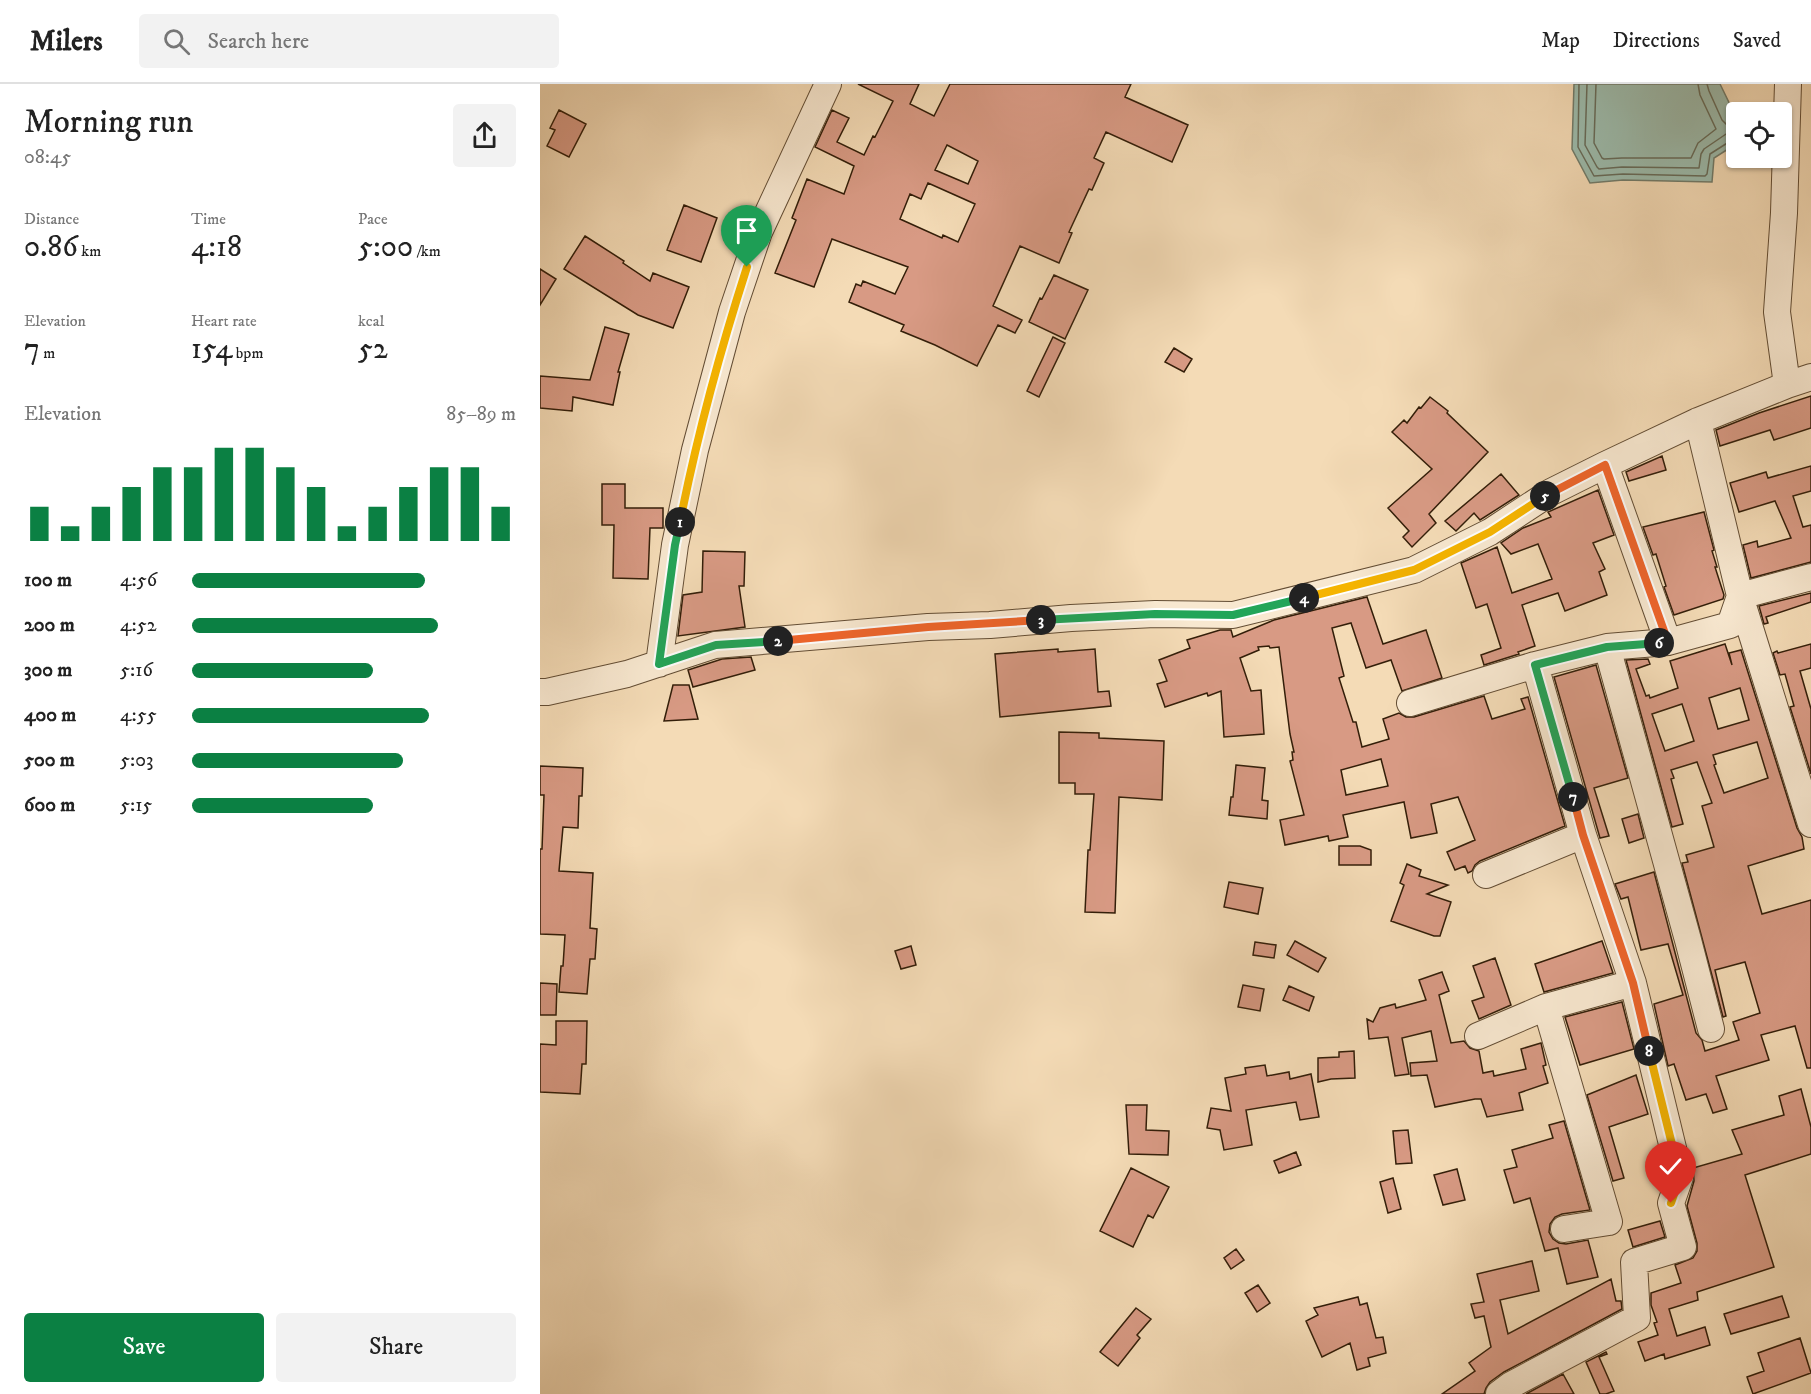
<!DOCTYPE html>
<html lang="en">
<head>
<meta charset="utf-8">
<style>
  :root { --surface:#fff; --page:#f2f2f2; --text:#222; --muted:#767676; --line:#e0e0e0; --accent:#0b8043 }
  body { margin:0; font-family:"IM FELL DW Pica",serif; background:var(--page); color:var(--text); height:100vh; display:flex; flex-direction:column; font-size:22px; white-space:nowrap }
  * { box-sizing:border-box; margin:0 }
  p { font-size:20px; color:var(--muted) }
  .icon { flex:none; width:33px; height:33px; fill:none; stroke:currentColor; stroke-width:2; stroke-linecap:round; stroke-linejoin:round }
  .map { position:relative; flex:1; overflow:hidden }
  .details { display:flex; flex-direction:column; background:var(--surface); width:540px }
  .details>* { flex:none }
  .controls { position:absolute; left:1186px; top:18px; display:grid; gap:12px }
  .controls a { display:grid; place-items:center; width:66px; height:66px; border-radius:6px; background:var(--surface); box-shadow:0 2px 4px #0004; font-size:30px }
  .pin { position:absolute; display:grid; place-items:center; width:51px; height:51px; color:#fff; margin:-62px -26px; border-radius:50% 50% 50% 0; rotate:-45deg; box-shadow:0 0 6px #0007 }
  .pin .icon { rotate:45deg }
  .km { position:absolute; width:30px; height:30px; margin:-15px; border-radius:50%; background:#222; color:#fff; font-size:16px; line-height:30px; text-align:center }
  .round { display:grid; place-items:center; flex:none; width:63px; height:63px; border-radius:6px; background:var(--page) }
  .headline { display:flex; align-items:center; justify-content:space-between; height:102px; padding:0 24px }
  h1 { font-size:33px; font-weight:600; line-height:45px }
  .metrics { display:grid; grid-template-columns:repeat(3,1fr); gap:9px; height:102px; padding:6px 24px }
  .metrics div { display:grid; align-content:center }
  .metrics b { font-size:30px; font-weight:600 }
  .metrics small { font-size:16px; font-weight:400 }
  .metrics p { font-size:16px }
  .chart { height:168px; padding:12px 24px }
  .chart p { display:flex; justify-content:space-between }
  .chart svg { width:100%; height:108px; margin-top:6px; stroke:var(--accent); stroke-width:6 }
  .cta { display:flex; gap:12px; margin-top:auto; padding:12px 24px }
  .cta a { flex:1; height:69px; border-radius:6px; background:var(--accent); color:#fff; font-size:24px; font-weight:600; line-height:69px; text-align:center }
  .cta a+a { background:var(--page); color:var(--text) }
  ul { padding:0 24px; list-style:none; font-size:20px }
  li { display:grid; grid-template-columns:96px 72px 1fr; align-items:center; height:45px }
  li i { height:15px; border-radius:8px; background:var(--accent) }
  header { display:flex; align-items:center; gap:36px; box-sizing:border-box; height:84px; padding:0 30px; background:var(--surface); border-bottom:2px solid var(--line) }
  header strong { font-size:28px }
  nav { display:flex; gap:33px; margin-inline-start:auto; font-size:21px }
  .search { width:420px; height:54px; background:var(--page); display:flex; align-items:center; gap:15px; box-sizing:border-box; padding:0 21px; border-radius:6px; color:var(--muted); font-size:22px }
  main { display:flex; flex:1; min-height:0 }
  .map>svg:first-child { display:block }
  .water { fill:#9cbbac; stroke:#727c6b; stroke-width:1.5 }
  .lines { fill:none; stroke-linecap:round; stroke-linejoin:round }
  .shore { stroke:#686c5a; stroke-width:1.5 }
  .building { fill:#d89a84; stroke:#331e09; stroke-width:1.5; fill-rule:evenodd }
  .minor-casing { stroke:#634d34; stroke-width:28 }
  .minor { stroke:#f8e8d0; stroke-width:26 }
  .split-1-casing { stroke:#fff; stroke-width:12 }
  .split-2-casing { stroke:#fff; stroke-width:12 }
  .split-3-casing { stroke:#fff; stroke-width:12 }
  .split-4-casing { stroke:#fff; stroke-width:12 }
  .split-5-casing { stroke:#fff; stroke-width:12 }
  .split-6-casing { stroke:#fff; stroke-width:12 }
  .split-7-casing { stroke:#fff; stroke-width:12 }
  .split-8-casing { stroke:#fff; stroke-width:12 }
  .split-9-casing { stroke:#fff; stroke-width:12 }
  .split-1 { stroke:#f5b400; stroke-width:8 }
  .split-2 { stroke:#22a559; stroke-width:8 }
  .split-3 { stroke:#f0652b; stroke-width:8 }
  .split-4 { stroke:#22a559; stroke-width:8 }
  .split-5 { stroke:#f5b400; stroke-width:8 }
  .split-6 { stroke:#f0652b; stroke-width:8 }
  .split-7 { stroke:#22a559; stroke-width:8 }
  .split-8 { stroke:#f0652b; stroke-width:8 }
  .split-9 { stroke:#f5b400; stroke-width:8 }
</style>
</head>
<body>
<header>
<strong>Milers</strong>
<div class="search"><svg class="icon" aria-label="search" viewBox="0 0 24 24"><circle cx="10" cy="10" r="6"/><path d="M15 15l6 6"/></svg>Search here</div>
<nav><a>Map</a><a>Directions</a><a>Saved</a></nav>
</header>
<main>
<section class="details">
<div class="headline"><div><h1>Morning run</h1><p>08:45</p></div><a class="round"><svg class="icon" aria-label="share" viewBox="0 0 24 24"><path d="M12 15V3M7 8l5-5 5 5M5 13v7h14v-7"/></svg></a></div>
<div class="metrics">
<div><p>Distance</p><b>0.86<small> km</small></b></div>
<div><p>Time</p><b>4:18</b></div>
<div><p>Pace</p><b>5:00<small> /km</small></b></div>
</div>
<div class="metrics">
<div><p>Elevation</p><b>7<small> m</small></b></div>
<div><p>Heart rate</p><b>154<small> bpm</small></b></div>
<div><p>kcal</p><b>52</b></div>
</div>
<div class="chart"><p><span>Elevation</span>85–89 m</p>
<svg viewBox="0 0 160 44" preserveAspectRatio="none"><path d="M5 44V30M15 44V38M25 44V30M35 44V22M45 44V14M55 44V14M65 44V6M75 44V6M85 44V14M95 44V22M105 44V38M115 44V30M125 44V22M135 44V14M145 44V14M155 44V30"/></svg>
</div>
<ul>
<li><b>100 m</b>4:56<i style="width:72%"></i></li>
<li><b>200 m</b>4:52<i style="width:76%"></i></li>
<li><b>300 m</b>5:16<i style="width:56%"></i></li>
<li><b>400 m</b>4:55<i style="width:73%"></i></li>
<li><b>500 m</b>5:03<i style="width:65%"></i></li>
<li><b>600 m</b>5:15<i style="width:56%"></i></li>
</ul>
<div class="cta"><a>Save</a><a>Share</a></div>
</section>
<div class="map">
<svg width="1271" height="1310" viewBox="0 0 1271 1310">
  <rect width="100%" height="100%" fill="#f4dbb6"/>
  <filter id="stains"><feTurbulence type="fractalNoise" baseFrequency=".00333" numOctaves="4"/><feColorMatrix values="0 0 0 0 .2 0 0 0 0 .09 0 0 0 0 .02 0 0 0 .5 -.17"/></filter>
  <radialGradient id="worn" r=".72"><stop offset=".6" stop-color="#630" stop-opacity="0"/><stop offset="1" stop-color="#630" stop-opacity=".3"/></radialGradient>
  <path class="water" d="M1034 0H1180L1196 33V60L1174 74 1172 98 1083 96 1050 99 1032 65Z"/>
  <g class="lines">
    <path class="shore" d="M1039 0 1038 63 1054 92 1083 90 1165 92 1167 90 1170 70 1192 56 1197 55
      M1047 0 1045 61 1057 83 1059 85 1082 83 1159 84 1161 70 1164 65 1192 46 1182 36 1169 7 1167 0
      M1056 0 1054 59 1062 74 1064 75 1082 74H1151L1158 59 1176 45 1160 11 1158 0"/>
  </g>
  <path class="building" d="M318 0H379L370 20 394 32 410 0H591L585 13 648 41 632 78 566 48 554 74 564 79 552 106 549 105 529 148 532 149 519 179 480 162 453 222 482 236 475 249 458 241 437 282 395 261 361 247 364 241 309 218 316 200 321 202 323 197 355 210 368 183 292 155 274 203 235 189 256 136 252 134 267 95 304 110 314 82 275 63 292 26 309 34 297 58 324 71 333 52 335 53 353 17ZM407 61 438 77 428 100 395 86ZM388 99 435 120 418 158 403 151 402 154 360 135 370 110 381 115Z
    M19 26 46 40 29 73 7 62 15 46 10 44Z
    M144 121 177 134 161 178 127 166Z
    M45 152 84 177 83 179 110 197 113 189 149 203 133 244 98 231 24 185Z
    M0 185 16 195 0 221Z
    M514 191 548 206 525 255 489 238 500 214 502 215Z
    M65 243 89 250 78 288H80L73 321 33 313 32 327 0 324V292L50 296Z
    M513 253 525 259 499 313 487 307Z
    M634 264 652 275 644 288 625 278Z
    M1271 312V344L1234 356 1230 346 1180 362 1176 346 1219 329Z
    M890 313 908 327 907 329 948 368 889 430 896 439 872 463 863 453 869 447 848 424 892 385 852 348 864 336 867 339 879 323 881 324Z
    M1122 372 1126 386 1089 397 1086 388Z
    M1271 382V407L1253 412 1263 443 1271 441V478L1211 494 1203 461 1217 457 1218 463 1251 454 1235 417 1199 428 1190 399 1226 388 1228 394Z
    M961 390 979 411 940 436 934 429 916 447 905 437Z
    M62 400H85V424H123V444H110L108 495 73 494 74 441H62Z
    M1058 406 1074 451 1053 459 1065 485 1059 488 1067 511 1025 527 1018 509 982 521 995 562 978 568 979 570 944 581 941 571 961 564 947 520 936 524 921 479 957 463 972 509 1012 495 998 460 971 470 961 459 983 444 1011 433 1008 428Z
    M1164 428 1174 466 1172 467 1177 483H1175L1184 511 1183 515 1134 531 1124 503 1126 502 1116 470 1113 471 1103 443Z
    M163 467 205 468 204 502H199L205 543 138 552 143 511 162 508Z
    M1271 509V518L1226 533 1228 539 1224 540 1219 522Z
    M827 513 843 560 886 546 902 594 862 607 851 576 826 584 811 539 792 544 804 592 799 594 813 638H816L822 663 849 655 843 635 859 629 866 633H874L944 612 952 635 985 625 981 615 988 613 1025 742 940 777 935 781 932 787 928 789 925 782 915 786 907 768 935 756 918 713 891 720 897 749 871 754 864 718 803 731 808 753 789 757 788 752 745 761 740 736 764 731 750 677 753 676 752 668H754L750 650 739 563 730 564 729 562 718 563 719 566 700 574 711 607 721 606 724 650 684 653 681 607 668 612 667 609 625 623 617 600 627 597 619 576 650 564 647 556 680 546H691L693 553 734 536ZM841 675 848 702 806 711 801 686Z
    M1185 560 1192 581 1189 569 1201 566 1257 744 1262 753 1264 765 1208 782 1222 830 1271 816V984H1267L1255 942 1221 951 1229 976 1176 992 1187 1025 1173 1029 1166 1010 1146 1016 1134 980 1128 982 1114 920 1143 911 1128 860 1101 866 1088 813 1081 815 1075 800 1114 788 1156 949 1162 956 1165 967 1199 956 1193 938 1220 929 1205 878 1175 886 1186 932 1183 933 1142 779 1148 778 1146 771 1174 763 1162 722 1172 719 1157 678 1131 686 1134 694 1131 695 1143 740 1132 743 1086 576 1108 575 1110 580 1096 585 1106 612 1109 611 1110 614 1138 604 1130 577ZM1200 604 1209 636 1178 645 1169 614ZM1142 620 1154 657 1125 667 1112 630ZM1217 658 1228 694 1184 709 1174 681 1176 680 1173 671Z
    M1271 560V584L1260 587 1271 625V690L1250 623 1254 622 1245 590 1240 591 1233 569 1237 567 1238 569Z
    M518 565V568L555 565 558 608 569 607 571 622 460 633 455 570Z
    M211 573 215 586 153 603 148 586 182 575Z
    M1056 581 1088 694 1054 704 1069 752 1060 754 1014 593Z
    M133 601H149L158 635 124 637Z
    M519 648 559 649V654L624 657 622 716 579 713 575 829 545 828 548 766H550L554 710H535V699H519Z
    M696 681 725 684 722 716 728 717 727 735 689 731 691 713H693Z
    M0 682 43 684 42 712H39L38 744 23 743 19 787 53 789 50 844 57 845 55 875H50L47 910 19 908 21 882H23L25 851 0 850V765H2L4 711H0Z
    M1098 730 1104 754 1089 759 1082 735Z
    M799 762H820L831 766V781H799Z
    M867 780 881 786 879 792 908 801 887 810 911 818 900 852H894L851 837 864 801 860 799Z
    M689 798 723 804 718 830 684 823Z
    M755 857 786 874 778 888 747 871Z
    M1062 857 1073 889 1004 908 995 880Z
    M715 858 736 861 734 874 713 871Z
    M371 862 376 881 361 885 355 867Z
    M955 874 971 921 939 935 932 917 944 913 933 882Z
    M902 888 909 907 899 911 911 959 924 957 930 964 939 967 943 989 953 987 954 992 986 985 981 965 1001 959 1006 981 1003 982 1008 999 979 1009 983 1026 947 1033 941 1015H935L895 1023 887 991 871 992 870 979 897 977 891 947 862 954 869 990 855 992 848 953 829 955 827 935 833 938 840 924 855 920 856 924 886 916 879 896Z
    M0 899 17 900 16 931H0Z
    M703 901 724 905 720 927 698 923Z
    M749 902 774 913 769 927 743 916Z
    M1082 918 1094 965 1040 981 1025 933Z
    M16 937H47L46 980H42L40 1010 0 1008V960L16 961Z
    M814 967 815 994 791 995 778 998V974L799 973V968Z
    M725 981 727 992 749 988 750 995 771 990 779 1033 760 1036 756 1018 706 1026 712 1061 684 1066 680 1046 667 1044 671 1024 691 1027 685 994 706 990 705 984Z
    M1096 991 1108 1030 1069 1043 1084 1094 1073 1097 1047 1011Z
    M1261 1005 1271 1043V1070L1205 1091 1234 1183 1157 1208 1158 1216 1129 1225 1137 1252 1165 1243 1170 1261 1125 1275 1124 1270 1105 1277 1098 1258 1118 1251 1114 1239 1117 1238 1111 1221V1209L1141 1199 1135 1181 1153 1174 1157 1167V1159L1147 1122 1154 1097 1153 1084 1202 1070 1192 1046 1244 1031 1239 1012Z
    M586 1021H607L606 1046 629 1047 628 1071 589 1070Z
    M1024 1037 1050 1126 1022 1130 1015 1133 1010 1140 1009 1148 1013 1155 1019 1159 1026 1160 1048 1156 1058 1193 1027 1200 1018 1164 1005 1167 990 1114 974 1119 964 1086 977 1083 972 1066 1013 1054 1009 1041Z
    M868 1046 872 1079 856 1080 853 1047Z
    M756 1068 761 1081 739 1089 734 1077Z
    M591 1084 629 1103 613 1134 608 1131 593 1163 560 1147Z
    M917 1085 925 1116 903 1121 894 1091Z
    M853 1094 861 1125 848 1129 840 1098Z
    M1120 1137 1125 1153 1093 1163 1088 1146Z
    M696 1165 704 1176 691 1185 684 1174Z
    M992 1177 999 1207 960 1216 968 1250 1071 1195 1076 1217H1081L1082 1225 964 1288 950 1298 946 1304 944 1310H902L935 1287 929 1279 951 1263 944 1232 935 1234 931 1220 944 1218 937 1190Z
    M718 1201 730 1219 717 1228 705 1209Z
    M1242 1212 1249 1233 1191 1250 1184 1230Z
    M818 1213 820 1221 827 1219 836 1254 843 1253 846 1269 828 1274 830 1282 817 1286 810 1259 782 1273 766 1237 778 1231 774 1224Z
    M596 1224 611 1235 597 1251 600 1254 578 1282 560 1268Z
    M1260 1254 1271 1289 1213 1310 1207 1293 1224 1287 1218 1269Z
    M1066 1268 1067 1270 1059 1273 1074 1307 1066 1310H1060L1046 1278Z
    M1023 1290 1034 1310H986Z"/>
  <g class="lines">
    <g class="minor-casing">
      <path id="minor" d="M1247 301 1237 228 1244 129 1248 0
        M1158 337 1200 512 1271 740
        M1065 381 1128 558
        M1067 563 1148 856 1171 945
        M119 580 135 461 155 366 192 228 219 148 288 0
        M0 608H7L87 590 175 561 388 543 450 541 531 534 615 530 693 531 874 486 950 448 1011 408 1065 381 1158 337 1247 301 1271 293
        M870 619 995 581 1067 563 1128 558 1190 541 1200 512 1271 493
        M946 791 1043 751
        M1006 923 1069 1138 1024 1145
        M938 952 1006 923 1093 899
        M959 1310 971 1301 1097 1234 1094 1178 1143 1163 1131 1119 1140 1093 1093 899 1043 751 995 581"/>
    </g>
    <use href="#minor" class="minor"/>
  </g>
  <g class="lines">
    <g class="split-1-casing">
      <path id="split-1" d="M140 438C157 352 180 267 207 183"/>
    </g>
    <g class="split-2-casing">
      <path id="split-2" d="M140 438 135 461 119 580 176 561 238 557"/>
    </g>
    <g class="split-3-casing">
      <path id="split-3" d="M238 557 388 543 501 536"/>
    </g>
    <g class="split-4-casing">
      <path id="split-4" d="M501 536 615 530 693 531 764 514"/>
    </g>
    <g class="split-5-casing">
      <path id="split-5" d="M764 514 874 486 950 448 1005 412"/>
    </g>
    <g class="split-6-casing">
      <path id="split-6" d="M1005 412 1065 381 1128 558 1119 559"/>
    </g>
    <g class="split-7-casing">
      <path id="split-7" d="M1033 713 995 581 1067 563 1119 559"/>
    </g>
    <g class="split-8-casing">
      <path id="split-8" d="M1033 713 1043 751 1093 899 1109 967"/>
    </g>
    <g class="split-9-casing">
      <path id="split-9" d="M1109 967 1140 1093 1131 1119"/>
    </g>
    <use href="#split-1" class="split-1"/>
    <use href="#split-2" class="split-2"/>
    <use href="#split-3" class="split-3"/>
    <use href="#split-4" class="split-4"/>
    <use href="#split-5" class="split-5"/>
    <use href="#split-6" class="split-6"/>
    <use href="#split-7" class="split-7"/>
    <use href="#split-8" class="split-8"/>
    <use href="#split-9" class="split-9"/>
  </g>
  <rect width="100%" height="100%" filter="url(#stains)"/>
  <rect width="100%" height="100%" fill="url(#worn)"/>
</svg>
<div class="controls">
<a><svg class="icon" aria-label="locate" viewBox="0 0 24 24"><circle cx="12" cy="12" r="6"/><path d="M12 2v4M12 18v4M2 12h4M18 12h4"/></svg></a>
</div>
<div class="pin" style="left:207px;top:183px;background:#1e9e55"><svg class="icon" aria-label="arrive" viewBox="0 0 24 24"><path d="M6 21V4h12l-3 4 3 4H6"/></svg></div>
<div class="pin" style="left:1131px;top:1119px;background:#d93025"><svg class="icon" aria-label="check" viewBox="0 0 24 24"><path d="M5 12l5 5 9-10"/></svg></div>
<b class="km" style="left:140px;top:438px">1</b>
<b class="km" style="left:238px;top:557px">2</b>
<b class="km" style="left:501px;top:536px">3</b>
<b class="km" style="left:764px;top:514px">4</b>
<b class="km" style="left:1005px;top:412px">5</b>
<b class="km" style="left:1119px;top:559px">6</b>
<b class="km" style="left:1033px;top:713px">7</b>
<b class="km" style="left:1109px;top:967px">8</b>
</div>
</main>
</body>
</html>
